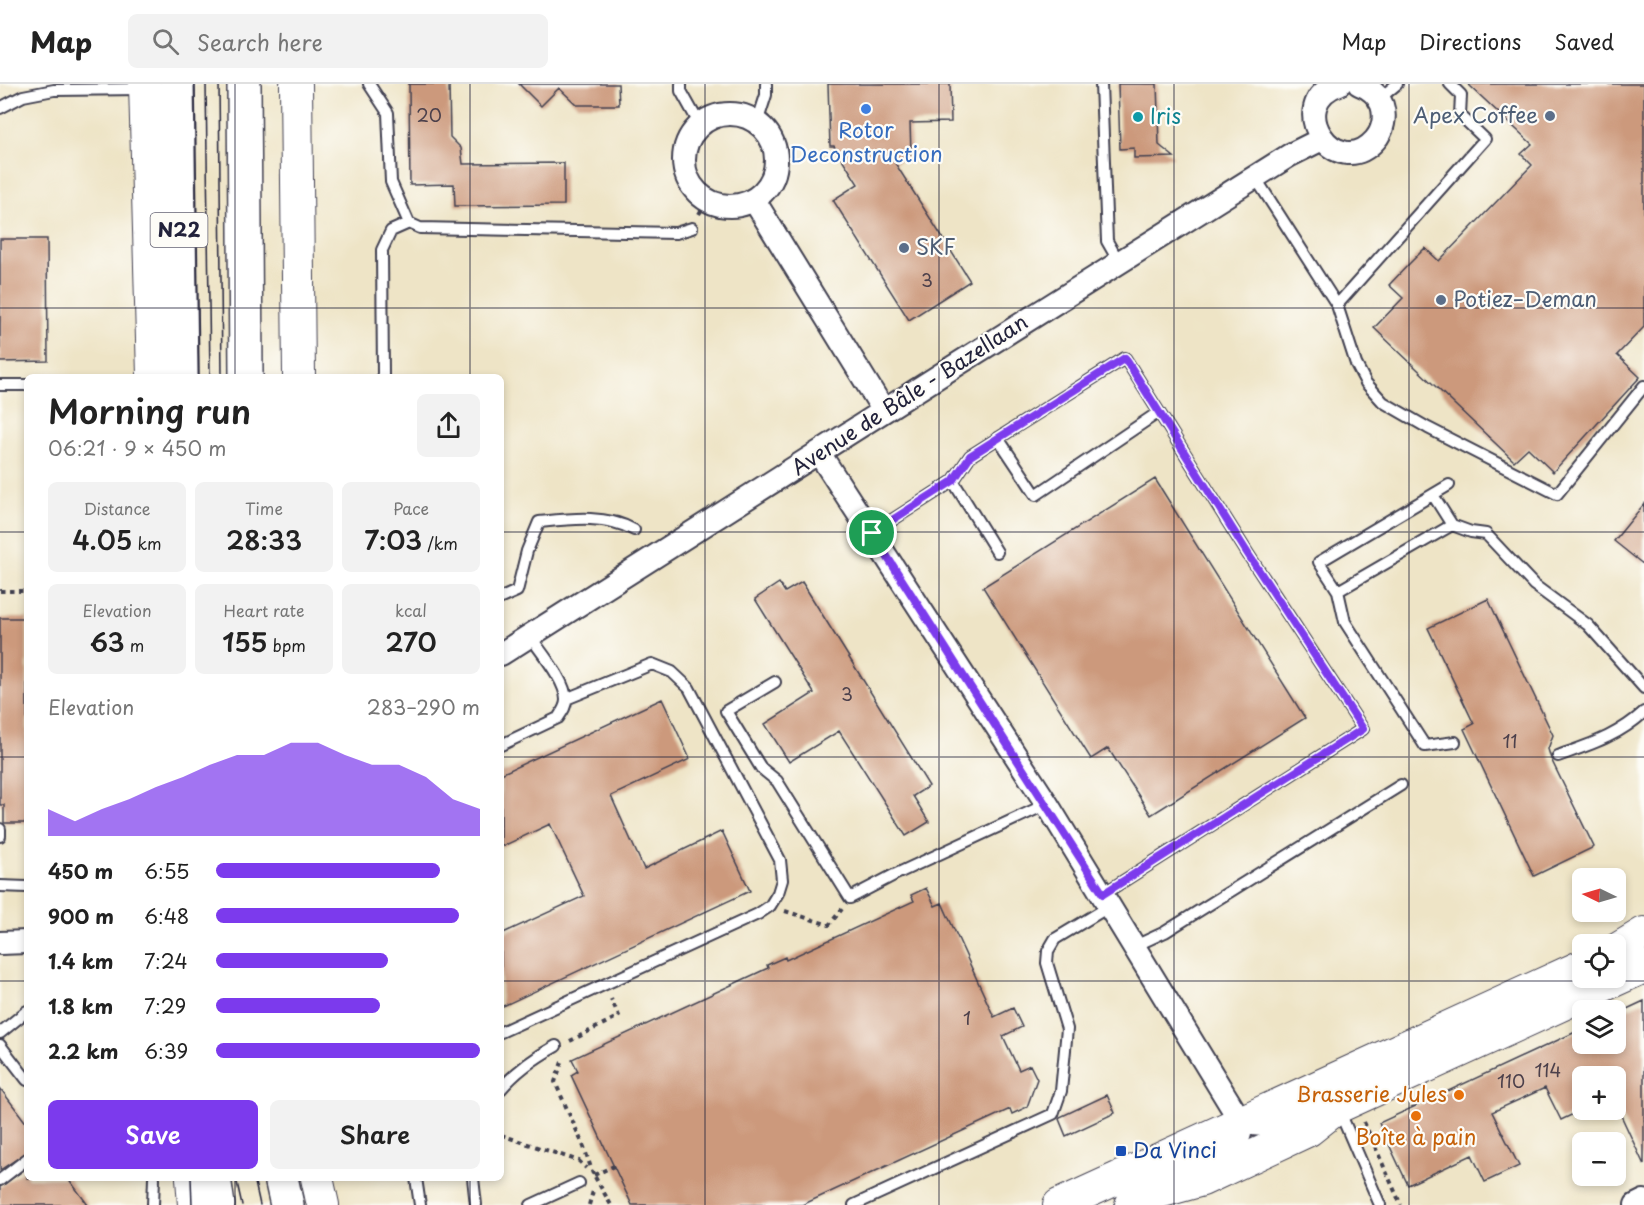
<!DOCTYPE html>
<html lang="en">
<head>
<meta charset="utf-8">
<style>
  :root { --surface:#fff; --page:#f2f2f2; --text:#222; --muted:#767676; --line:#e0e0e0; --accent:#7c3aed }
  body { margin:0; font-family:"Playpen Sans",sans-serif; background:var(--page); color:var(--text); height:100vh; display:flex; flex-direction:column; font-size:22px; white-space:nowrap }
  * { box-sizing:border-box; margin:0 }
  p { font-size:20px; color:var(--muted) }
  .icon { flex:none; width:33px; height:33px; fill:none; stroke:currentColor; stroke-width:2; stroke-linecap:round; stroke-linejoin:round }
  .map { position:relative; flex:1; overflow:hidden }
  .drawer { position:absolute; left:24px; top:290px; width:480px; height:807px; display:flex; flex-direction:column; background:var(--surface); border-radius:9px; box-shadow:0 3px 9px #0003 }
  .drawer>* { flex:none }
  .needle { width:39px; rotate:275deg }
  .buttons { position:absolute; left:1572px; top:784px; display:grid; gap:12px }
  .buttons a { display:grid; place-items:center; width:54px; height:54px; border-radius:9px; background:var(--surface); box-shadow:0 3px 9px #0003; font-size:30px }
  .pin { position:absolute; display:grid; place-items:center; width:51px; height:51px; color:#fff; margin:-26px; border:3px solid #fff; border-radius:50%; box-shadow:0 2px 6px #0007 }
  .round { display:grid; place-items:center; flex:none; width:63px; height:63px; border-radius:9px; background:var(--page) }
  .headline { display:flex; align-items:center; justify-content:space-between; height:102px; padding:0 24px }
  h1 { font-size:33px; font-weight:600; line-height:45px }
  .metrics { display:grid; grid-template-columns:repeat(3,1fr); gap:9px; height:102px; padding:6px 24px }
  .metrics div { display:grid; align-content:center; border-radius:9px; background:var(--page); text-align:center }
  .metrics b { font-size:26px; font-weight:600 }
  .metrics small { font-size:16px; font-weight:400 }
  .metrics p { font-size:16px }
  .chart { height:168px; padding:12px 24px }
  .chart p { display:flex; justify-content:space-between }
  .chart svg { width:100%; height:108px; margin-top:6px; fill:var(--accent); opacity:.7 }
  .primary-button { display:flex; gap:12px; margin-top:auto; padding:12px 24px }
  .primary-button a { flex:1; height:69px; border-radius:9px; background:var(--accent); color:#fff; font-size:24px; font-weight:600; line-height:69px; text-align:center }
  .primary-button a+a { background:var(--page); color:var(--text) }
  ul { padding:0 24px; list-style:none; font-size:20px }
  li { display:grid; grid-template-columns:96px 72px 1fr; align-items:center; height:45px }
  li i { height:15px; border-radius:8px; background:var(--accent) }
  header { display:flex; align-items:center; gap:36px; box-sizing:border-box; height:84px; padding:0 30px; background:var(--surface); border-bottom:2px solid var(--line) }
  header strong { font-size:28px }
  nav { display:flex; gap:33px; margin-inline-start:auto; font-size:21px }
  .search { width:420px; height:54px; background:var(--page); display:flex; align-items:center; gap:15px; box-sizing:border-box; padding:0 21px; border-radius:9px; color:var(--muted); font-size:22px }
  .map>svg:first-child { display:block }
  .building { fill:#cc997b }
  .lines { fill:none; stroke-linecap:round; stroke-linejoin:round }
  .lane-casing { stroke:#413f50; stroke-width:14 }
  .street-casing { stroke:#413f50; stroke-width:26 }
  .secondary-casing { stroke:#413f50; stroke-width:34 }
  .primary-casing { stroke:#413f50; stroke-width:36 }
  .path { stroke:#413f50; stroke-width:4; stroke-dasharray:4.5 4.5; stroke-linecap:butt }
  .lane { stroke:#fff; stroke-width:10 }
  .street { stroke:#fff; stroke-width:22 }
  .secondary { stroke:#fff; stroke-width:32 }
  .primary { stroke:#fff; stroke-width:33 }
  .tram { stroke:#22223b; stroke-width:1.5 }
  .route-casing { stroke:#fff; stroke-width:12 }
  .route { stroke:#7c3aed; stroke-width:8 }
  .grid { fill:none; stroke:#22223b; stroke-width:1.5; stroke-opacity:0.55 }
  .shop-dot { fill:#3f7fe0; stroke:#fdfcf7; stroke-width:2 }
  .service-dot { fill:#5c6f8a; stroke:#fdfcf7; stroke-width:2 }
  .culture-dot { fill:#0f9aa8; stroke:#fdfcf7; stroke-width:2 }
  .food-dot { fill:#e8710a; stroke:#fdfcf7; stroke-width:2 }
  .transit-dot { fill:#1a4fb4; stroke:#fdfcf7; stroke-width:2 }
  .labels { text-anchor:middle; stroke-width:4.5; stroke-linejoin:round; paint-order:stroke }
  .number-label { font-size:18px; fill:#4c404b }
  .shield { fill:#fdfcf7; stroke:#646373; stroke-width:1.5 }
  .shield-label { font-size:20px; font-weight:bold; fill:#22223b }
  .service-label { font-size:21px; fill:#4e5e75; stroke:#fdfcf7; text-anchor:start }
  .culture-label { font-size:21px; fill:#0d838f; stroke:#fdfcf7; text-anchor:start }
  .shop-label { font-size:21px; fill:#366cbe; stroke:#fdfcf7 }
  .street-label { font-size:21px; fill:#22223b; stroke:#fdfcf7 }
  .food-label { font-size:21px; fill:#c56008; stroke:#fdfcf7; text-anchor:end }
  .transit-label { font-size:21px; fill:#164399; stroke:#fdfcf7; text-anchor:start }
</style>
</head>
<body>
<header>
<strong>Map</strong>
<div class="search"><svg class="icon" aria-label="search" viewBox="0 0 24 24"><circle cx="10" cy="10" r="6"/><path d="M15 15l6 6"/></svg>Search here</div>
<nav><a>Map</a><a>Directions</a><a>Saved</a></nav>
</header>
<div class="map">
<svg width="1644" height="1121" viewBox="0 0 1644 1121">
  <rect width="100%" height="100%" fill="#fdfcf7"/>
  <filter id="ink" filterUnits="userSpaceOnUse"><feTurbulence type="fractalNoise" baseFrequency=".0167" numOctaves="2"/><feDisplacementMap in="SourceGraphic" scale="12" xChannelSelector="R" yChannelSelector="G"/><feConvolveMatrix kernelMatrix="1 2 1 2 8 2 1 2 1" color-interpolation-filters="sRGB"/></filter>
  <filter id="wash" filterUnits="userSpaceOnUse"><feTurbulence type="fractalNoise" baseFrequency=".008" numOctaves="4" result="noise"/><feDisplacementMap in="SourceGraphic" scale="24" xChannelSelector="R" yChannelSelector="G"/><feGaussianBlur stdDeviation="1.35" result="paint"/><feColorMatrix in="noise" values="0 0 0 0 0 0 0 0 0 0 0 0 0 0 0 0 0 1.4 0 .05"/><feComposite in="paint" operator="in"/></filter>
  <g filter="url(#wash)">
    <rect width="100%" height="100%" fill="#eee4c6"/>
    <g id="blocks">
      <path class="building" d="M409 0H449L450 53 461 64 463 80 564 79V121L455 122 454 100 410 101Z
        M519 0H618L619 21H577L559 4 541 22Z
        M828 0H950L951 38 910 39 911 69 895 79 970 197 909 236 833 116 858 100 834 62H830Z
        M1118 0H1157L1159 61 1174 73 1134 74V64L1120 65Z
        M1468 0H1644V243L1617 271 1640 293 1553 388 1528 364 1514 377 1374 244 1403 214 1389 201 1409 180 1425 164 1439 177 1532 81 1521 70 1532 60Z
        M0 155H47L48 277 0 278Z
        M1155 395 1305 634 1151 731 1108 664 1091 675 983 503Z
        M1644 420V481L1614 457Z
        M802 498 929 702 913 712 929 738 906 752 839 647 789 678 765 640 814 609 755 515 779 499 785 508Z
        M1488 515 1553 651 1548 665 1551 675 1594 763 1534 792 1464 645 1474 640 1428 544Z
        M0 534H27V739H4V721H0Z
        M662 615 690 675 611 712 644 785 722 747 750 807 501 923V850L584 812 550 740 501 763V690Z
        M926 804 935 822 942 819 994 933 1013 924 1022 943 1003 952 1019 986 1030 981 1037 995 1027 1023 1012 1030 1010 1025 802 1121H632L571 991 578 987 572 975 768 884 767 881 785 873 786 876 914 817 911 811Z
        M1644 917V1081L1618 1025 1612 1028 1611 1026H1616V993H1582V1026L1561 1036 1545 1004 1492 1028 1519 1082 1485 1098 1472 1071 1408 1101 1379 1039 1582 945V960H1616V930Z
        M0 1004 27 1040V1068L0 1086Z
        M1107 1011 1115 1029 1066 1052 1059 1035 1060 1033Z
        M27 1084V1094H68L88 1121H0V1103Z"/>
    </g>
  </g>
  <g filter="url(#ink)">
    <use href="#blocks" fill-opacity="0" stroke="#413f50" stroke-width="1.5"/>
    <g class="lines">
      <g class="lane-casing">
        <path id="lane" d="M369 0 388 29 391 98 409 139
          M681 0V7L700 41
          M1101 0 1107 157 1119 178
          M1379 15 1397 0
          M0 24 23 12 54 6 142 5
          M757 39 766 11V0
          M1255 93 1337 221 1485 55 1460 31 1461 11 1450 0
          M1337 221 1356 280 1366 299 1383 318 1428 344 1557 410 1644 302
          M383 292 382 166 391 147 409 139 420 144 676 149 692 144
          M0 301H27
          M998 354 1036 411 1159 328
          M953 397 970 372 1125 274 1248 470 1363 645 1103 810
          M1449 401 1319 478 1338 507 1345 538 1425 662 1455 658
          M1433 411 1452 441
          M872 449 953 397 997 468
          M1338 507 1452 441 1471 448 1486 450 1534 501 1588 541 1644 604
          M501 514 517 507 527 467 539 438C569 435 606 430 634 446
          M775 598 726 627 761 684 777 697 850 814 894 791 1047 720
          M501 661 558 634C562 628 566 623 566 616 566 597 540 567 530 552
          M1558 672C1591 660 1618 652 1644 628
          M0 752V745
          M0 802 27 803
          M1135 862 1165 848 1401 701
          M501 948 758 830 770 822 778 809 782 796 780 776 689 604 672 588 652 580 566 615
          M0 949 27 927
          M0 961 27 996
          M501 1005C516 987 536 973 556 962
          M1339 1026 1380 1121
          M416 1094 420 1121
          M473 1094 476 1121
          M0 1096 27 1075
          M153 1121 154 1094
          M531 1121 579 1099
          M854 1121 1053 1030 1061 1007 1067 945 1047 879 1048 867 1055 855 1110 822"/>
      </g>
      <g class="street-casing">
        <path id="street" d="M1339 0C1282 20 1336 100 1375 56 1383 47 1386 33 1382 21 1378 11 1370 4 1359 0
          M684 76a46 46 0 1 1 92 0a46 46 0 1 1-92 0Z
          M754 116 884 327
          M819 369 1047 720 1241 1038
          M501 570C764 403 1026 236 1290 71L1322 55
          M0 859 27 858
          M1241 1038C1275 1045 1283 1040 1314 1027
          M1169 1094C1188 1085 1224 1073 1237 1056 1241 1051 1241 1044 1241 1038
          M1636 1121 1644 1117"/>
      </g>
      <g class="secondary-casing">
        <path id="secondary" d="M145 0 153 292
          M296 0 299 292
          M1616 866 1644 849
          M192 1094 194 1121
          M317 1094 323 1121
          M1059 1121 1582 882
          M1131 1121 1155 1109 1202 1096 1309 1046 1338 1023 1644 883"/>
      </g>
      <g class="primary-casing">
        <path id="primary" d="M177 0 181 292
          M244 0 246 292
          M214 1094 218 1121
          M281 1094 287 1121"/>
      </g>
      <path class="path" d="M699 130 707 117
        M0 507H27
        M785 827 829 841 842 825
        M570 957 619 932 611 915
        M562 978 555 998 584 1063 593 1090
        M1364 1038 1401 1121
        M501 1051 579 1077 586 1084
        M594 1091 614 1082
        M595 1093 611 1121
        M589 1121 593 1107"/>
      <use href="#lane" class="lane"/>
      <use href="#street" class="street"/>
      <use href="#secondary" class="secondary"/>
      <use href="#primary" class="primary"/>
      <path class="tram" d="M195 0 199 292
        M206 0 210 292
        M219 0 222 292
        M191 1094 192 1121
        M236 1094 242 1121
        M254 1094 260 1121"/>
    </g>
  </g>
  <g class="lines" filter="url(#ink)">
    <g class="route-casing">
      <path id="route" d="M1125 274 1248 470 1363 645 1103 810 872 449 953 397 970 372Z"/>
    </g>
    <use href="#route" class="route"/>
  </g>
  <path class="grid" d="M235 0V292M470 0V292M705 0V1121M939 0V1121M1174 0V1121M1409 0V1121M0 224H1644M0 448H27M501 448H1644M0 673H27M501 673H1644M0 897H27M501 897H1644M235 1094V1121M470 1094V1121"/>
  <circle class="shop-dot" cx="866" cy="25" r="6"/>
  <g class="service-dot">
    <circle cx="1550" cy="32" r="6"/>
    <circle cx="904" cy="164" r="6"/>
    <circle cx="1441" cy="216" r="6"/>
  </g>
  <circle class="culture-dot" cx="1138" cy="33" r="6"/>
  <g class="food-dot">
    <circle cx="1459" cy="1011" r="6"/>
    <circle cx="1416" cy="1032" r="6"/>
  </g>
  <rect class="transit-dot" x="1115" y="1061" width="12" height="12" rx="3"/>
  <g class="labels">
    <g class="number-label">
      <text x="429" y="38">20</text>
      <text x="927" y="203">3</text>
      <text x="847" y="617">3</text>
      <text x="1510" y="664">11</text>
      <text x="967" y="941">1</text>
      <text x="1548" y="993">114</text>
      <text x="1511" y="1004">110</text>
    </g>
    <rect class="shield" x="150.5" y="129" width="57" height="34" rx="4.5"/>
    <g class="shield-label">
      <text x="179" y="153">N22</text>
    </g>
    <g class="service-label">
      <text x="1538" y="39" text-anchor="end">Apex Coffee</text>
      <text x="916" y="171">SKF</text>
      <text x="1453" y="223">Potiez–Deman</text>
    </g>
    <g class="culture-label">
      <text x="1150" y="40">Iris</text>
    </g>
    <g class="shop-label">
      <text x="866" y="54">Rotor<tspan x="866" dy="24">Deconstruction</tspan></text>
    </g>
    <g class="street-label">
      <text transform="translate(910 311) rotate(-33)" y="7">Avenue de Bâle - Bazellaan</text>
    </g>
    <g class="food-label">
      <text x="1447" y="1018">Brasserie Jules</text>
      <text x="1416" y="1061" text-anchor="middle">Boîte à pain</text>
    </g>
    <g class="transit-label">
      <text x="1133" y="1074">Da Vinci</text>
    </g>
  </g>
</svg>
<div class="buttons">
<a><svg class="needle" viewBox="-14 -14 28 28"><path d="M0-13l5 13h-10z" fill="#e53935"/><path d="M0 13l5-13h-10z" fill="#767676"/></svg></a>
<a><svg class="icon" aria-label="locate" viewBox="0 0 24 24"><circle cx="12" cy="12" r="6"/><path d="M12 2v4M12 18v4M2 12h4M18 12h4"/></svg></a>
<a><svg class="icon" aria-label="layers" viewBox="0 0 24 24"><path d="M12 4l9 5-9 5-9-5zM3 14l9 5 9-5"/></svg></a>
<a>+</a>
<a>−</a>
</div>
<div class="pin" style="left:872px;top:449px;background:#1e9e55"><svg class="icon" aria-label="arrive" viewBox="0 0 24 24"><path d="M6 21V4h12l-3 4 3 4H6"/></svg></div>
<section class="drawer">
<div class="headline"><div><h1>Morning run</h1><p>06:21 · 9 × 450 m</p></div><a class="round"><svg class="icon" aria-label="share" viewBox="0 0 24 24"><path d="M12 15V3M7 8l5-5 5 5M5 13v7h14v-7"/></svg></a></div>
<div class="metrics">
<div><p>Distance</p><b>4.05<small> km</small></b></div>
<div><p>Time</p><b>28:33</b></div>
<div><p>Pace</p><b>7:03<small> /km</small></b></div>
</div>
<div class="metrics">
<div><p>Elevation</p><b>63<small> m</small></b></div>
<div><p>Heart rate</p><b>155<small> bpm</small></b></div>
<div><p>kcal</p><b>270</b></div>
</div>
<div class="chart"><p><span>Elevation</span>283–290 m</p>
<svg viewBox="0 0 160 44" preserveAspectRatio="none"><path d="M0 44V33L10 38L20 33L30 29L40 24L50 20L60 15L70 11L80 11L90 6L100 6L110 11L120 15L130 15L140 20L150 29L160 33V44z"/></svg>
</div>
<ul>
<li><b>450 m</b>6:55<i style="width:85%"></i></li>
<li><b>900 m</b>6:48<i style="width:92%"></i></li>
<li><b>1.4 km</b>7:24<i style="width:65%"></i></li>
<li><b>1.8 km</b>7:29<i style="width:62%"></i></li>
<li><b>2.2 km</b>6:39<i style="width:100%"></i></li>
</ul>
<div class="primary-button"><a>Save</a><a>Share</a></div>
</section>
</div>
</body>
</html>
